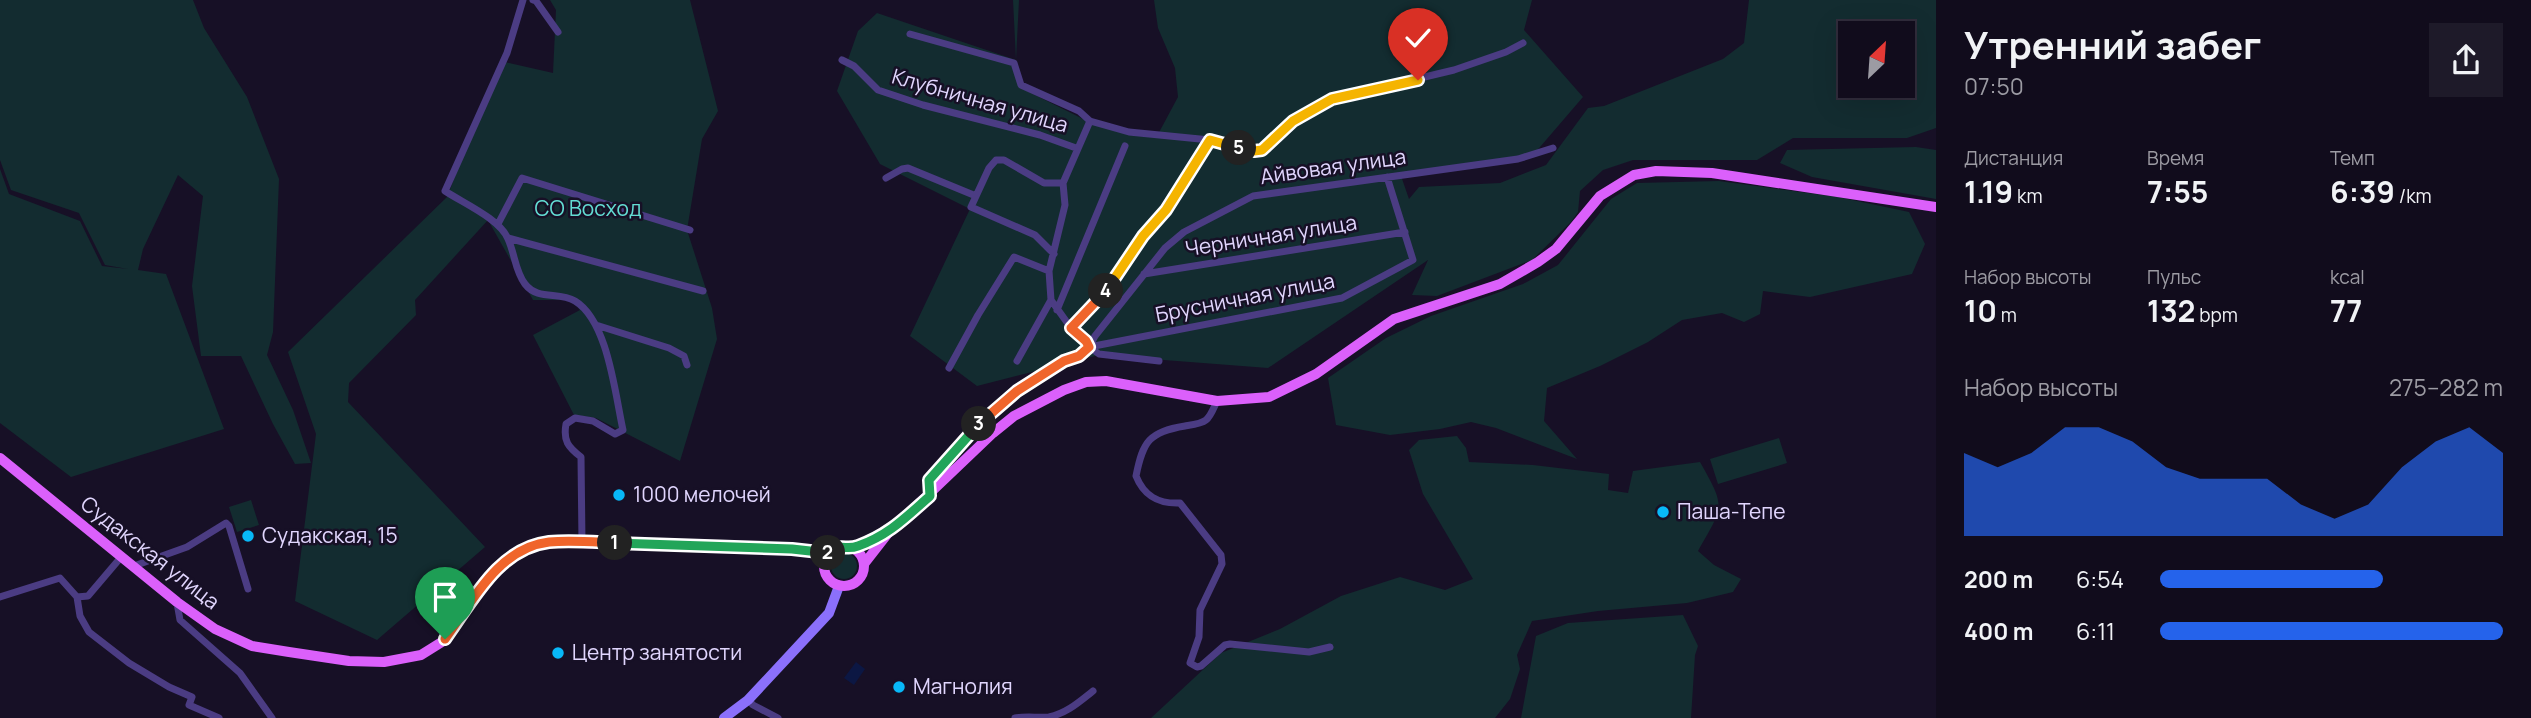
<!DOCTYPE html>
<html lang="ru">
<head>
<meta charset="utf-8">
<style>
  :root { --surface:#110c1c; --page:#1e1a29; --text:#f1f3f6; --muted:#9c9ba3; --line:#302c3b; --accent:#2563eb }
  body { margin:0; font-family:Manrope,sans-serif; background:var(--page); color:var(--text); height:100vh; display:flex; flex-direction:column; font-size:26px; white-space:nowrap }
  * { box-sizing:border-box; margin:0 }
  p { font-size:23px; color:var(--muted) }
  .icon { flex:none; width:38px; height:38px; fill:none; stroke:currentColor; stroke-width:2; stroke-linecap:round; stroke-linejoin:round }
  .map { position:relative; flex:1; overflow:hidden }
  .drawer { display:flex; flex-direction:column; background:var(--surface); width:595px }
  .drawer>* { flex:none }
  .needle { width:46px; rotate:25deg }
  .tools { position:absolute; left:1838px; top:21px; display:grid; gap:14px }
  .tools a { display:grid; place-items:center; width:77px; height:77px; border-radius:0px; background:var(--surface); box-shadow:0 7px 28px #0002,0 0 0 2px var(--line); font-size:35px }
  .pin { position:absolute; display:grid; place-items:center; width:60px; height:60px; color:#fff; margin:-72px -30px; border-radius:50% 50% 50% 0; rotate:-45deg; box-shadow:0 0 7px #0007 }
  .pin .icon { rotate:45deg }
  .km { position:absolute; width:35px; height:35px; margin:-18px; border-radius:50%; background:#222; color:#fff; font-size:19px; line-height:35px; text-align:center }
  .round { display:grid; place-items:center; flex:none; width:74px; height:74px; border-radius:0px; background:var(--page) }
  .summary { display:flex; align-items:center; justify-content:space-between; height:119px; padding:0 28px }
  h1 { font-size:38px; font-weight:700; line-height:52px }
  .metrics { display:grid; grid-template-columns:repeat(3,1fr); gap:10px; height:119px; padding:7px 28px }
  .metrics div { display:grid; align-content:center }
  .metrics b { font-size:30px; font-weight:700 }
  .metrics small { font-size:19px; font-weight:400 }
  .metrics p { font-size:19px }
  .chart { height:196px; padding:14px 28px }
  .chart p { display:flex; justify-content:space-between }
  .chart svg { width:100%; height:126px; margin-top:7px; fill:var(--accent); opacity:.7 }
  ul { padding:0 28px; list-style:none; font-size:23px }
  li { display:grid; grid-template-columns:112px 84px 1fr; align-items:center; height:52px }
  li i { height:18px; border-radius:9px; background:var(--accent) }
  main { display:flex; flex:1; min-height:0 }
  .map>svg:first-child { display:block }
  .green { fill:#132c30; fill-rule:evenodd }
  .water { fill:#0c1743 }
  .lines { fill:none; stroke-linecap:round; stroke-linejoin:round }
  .minor { stroke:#4b3c83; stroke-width:7 }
  .secondary { stroke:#8b70fb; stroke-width:10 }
  .primary { stroke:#db60fb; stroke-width:10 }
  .split-1-casing { stroke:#fff; stroke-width:14 }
  .split-2-casing { stroke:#fff; stroke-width:14 }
  .split-3-casing { stroke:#fff; stroke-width:14 }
  .split-4-casing { stroke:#fff; stroke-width:14 }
  .split-5-casing { stroke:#fff; stroke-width:14 }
  .split-6-casing { stroke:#fff; stroke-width:14 }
  .split-1 { stroke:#f0652b; stroke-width:9 }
  .split-2 { stroke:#22a559; stroke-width:9 }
  .split-3 { stroke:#22a559; stroke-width:9 }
  .split-4 { stroke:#f0652b; stroke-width:9 }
  .split-5 { stroke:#f5b400; stroke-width:9 }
  .split-6 { stroke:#f5b400; stroke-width:9 }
  .poi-dot { fill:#08b8f8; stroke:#171026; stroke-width:2.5 }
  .labels { text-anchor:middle; stroke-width:5; stroke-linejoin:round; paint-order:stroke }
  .street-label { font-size:21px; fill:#e1d6fe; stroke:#171026 }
  .park-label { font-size:21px; fill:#63ddd3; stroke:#171026 }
  .poi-label { font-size:21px; fill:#e1d6fe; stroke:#171026; text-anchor:start }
</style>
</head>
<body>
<main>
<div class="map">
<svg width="1936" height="718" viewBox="0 0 1936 718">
  <rect width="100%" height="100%" fill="#171026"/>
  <path class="green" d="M0 0H193L204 28 247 97 279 179 273 332 267 355 293 410 311 463 295 464 273 424 241 356H201L192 286 203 196 178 175 143 249 138 270 166 274 224 429 71 477 0 423V169L9 194 80 221 102 266 128 269 105 265 79 213 11 190 0 160Z
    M550 0H690L718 111 702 139 687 230 712 308 717 339 680 461 596 418 574 415 533 335 580 310 571 300H533L488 220 415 300 416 315 349 383 348 402 485 547 377 640 295 601 316 434 288 352 447 197 500 61 553 73 556 10Z
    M1013 0H1019L1016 60 1023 89 1095 125 1156 138 1178 97 1175 68 1158 28 1154 0H1532L1524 30 1583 97 1534 154 1400 173 1409 199 1419 187 1500 183 1546 165 1588 108 1604 106 1723 59 1744 43 1749 0H1936V128L1907 138H1793L1757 160H1633L1603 170 1580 191 1578 212 1571 222 1532 260 1437 296 1412 295 1428 260 1268 368 1099 355 977 386 910 336 970 209 880 164 837 91 858 31 877 13 1016 60ZM1850 33H1902V86H1850Z
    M1916 147 1936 150V199L1812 177 1780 163 1787 150Z
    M1719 181 1838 197 1909 212 1925 244 1912 274 1810 297 1763 291 1760 314 1744 322 1722 313 1682 320 1648 342 1600 366 1547 388 1544 421 1577 459 1496 428 1471 422 1440 429 1390 435 1336 425 1328 378 1386 338 1431 316 1523 284 1558 265 1611 199 1637 183Z
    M1457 436 1466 448 1469 462 1533 465 1609 474 1608 490 1628 493 1633 471 1700 462C1726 508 1724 505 1698 551L1714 565 1741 579 1733 592 1687 603 1598 611 1532 621 1517 655 1520 669 1510 699 1495 718H1151L1221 653 1280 629 1341 596 1400 577 1445 590 1473 579 1423 494 1409 450 1419 440Z
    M1779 438 1787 463 1718 484 1710 459Z
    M251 500 259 525 237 532 229 507Z
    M831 566a13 13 0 1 1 26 0a13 13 0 1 1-26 0Z
    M1683 615 1698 646 1695 655 1691 718H1521L1536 636 1568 623Z"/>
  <path class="water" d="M856 662 865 669 854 685 844 678Z"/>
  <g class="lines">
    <path class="minor" d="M523 0 507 53 445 191C463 203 500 219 508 239 515 254 515 271 525 284 538 301 559 291 575 301 608 321 615 394 623 430L615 434 593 421 575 418 566 424C563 441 568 447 581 457L582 542
      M533 0 536 1 558 32
      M910 34 1014 63 1021 85 1079 111 1090 121 1129 132 1210 140
      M842 60 854 66 878 90 923 105 1040 135 1076 148
      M886 178 902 169 908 168 976 196
      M498 224 522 178 690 230
      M508 238 703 291
      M1054 254 1035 235 971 207 989 168 996 160H1004L1044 183H1063
      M1144 274 1405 232
      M1057 310 1125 146
      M596 325 669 348 684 356 687 365
      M1071 328 1051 300 1049 271 1065 205 1063 183 1090 121
      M1089 347 1095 336 1165 248 1184 232 1253 196 1518 159 1553 148
      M1089 347 1342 298 1413 260 1387 177
      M1089 347 1099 354 1159 361
      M1017 361 1051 300
      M949 368 978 315 1014 257 1049 271
      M1217 401C1214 407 1211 416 1206 420 1201 424 1191 425 1185 426 1149 432 1143 441 1136 476 1144 496 1158 504 1180 503L1221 555 1222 564 1200 610 1199 637 1190 663 1197 667 1201 666 1225 645 1230 644 1309 652 1330 647
      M930 495 929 480 976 427 1017 391 1064 361 1079 356 1089 347 1086 341 1071 328 1106 291 1143 236 1166 210 1210 140 1254 151 1262 150 1293 121 1332 99 1454 70 1506 52 1523 43
      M134 566 187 547 226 523 229 526 248 589
      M0 597 60 578 77 597 88 596 122 556
      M77 597 80 616 89 632 129 663 169 687 192 697 189 705 219 718
      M177 603 180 620 240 673 272 718
      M748 700 753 705 778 718
      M1015 718C1026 716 1038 718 1049 717 1067 713 1079 702 1093 691"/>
    <path class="secondary" d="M724 718 748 700 829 613 839 586"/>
    <path class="primary" d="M0 458 177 602 215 629 252 646 289 652 349 661 384 662 421 655 445 640 492 573 515 554 547 542 792 549 827 554
      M824 566a20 20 0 1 1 40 0a20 20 0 1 1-40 0Z
      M854 548 887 534
      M864 564 889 532 993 433 1014 416 1064 390 1086 382 1106 381 1217 401 1269 397 1316 374 1394 319 1500 284 1538 262 1556 249 1600 196 1634 175 1656 171 1712 173 1936 207"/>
  </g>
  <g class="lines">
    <g class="split-1-casing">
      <path id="split-1" d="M445 639C472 602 498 548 549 542 571 540 593 542 615 543"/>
    </g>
    <g class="split-2-casing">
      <path id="split-2" d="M615 543 792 549 828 553"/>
    </g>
    <g class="split-3-casing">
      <path id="split-3" d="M828 553C841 542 845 551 858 546 889 535 906 517 930 496L929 480 979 424"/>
    </g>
    <g class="split-4-casing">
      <path id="split-4" d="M979 424 1017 391 1064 361 1079 356 1089 347 1086 341 1071 328 1106 291"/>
    </g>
    <g class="split-5-casing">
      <path id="split-5" d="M1106 291 1143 236 1166 210 1210 140 1239 148"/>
    </g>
    <g class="split-6-casing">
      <path id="split-6" d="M1239 148 1254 151 1262 150 1293 121 1332 99 1418 80"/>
    </g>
    <use href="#split-1" class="split-1"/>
    <use href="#split-2" class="split-2"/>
    <use href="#split-3" class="split-3"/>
    <use href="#split-4" class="split-4"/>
    <use href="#split-5" class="split-5"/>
    <use href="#split-6" class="split-6"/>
  </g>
  <g class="poi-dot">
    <circle cx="619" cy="495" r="7"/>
    <circle cx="1663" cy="512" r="7"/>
    <circle cx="248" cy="536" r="7"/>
    <circle cx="558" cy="653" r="7"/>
    <circle cx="899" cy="687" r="7"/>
  </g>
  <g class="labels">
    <g class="street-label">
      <text transform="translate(980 101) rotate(16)" y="7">Клубничная улица</text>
      <text transform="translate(1333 167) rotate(-8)" y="7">Айвовая улица</text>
      <text transform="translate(1271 236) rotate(-9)" y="7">Черничная улица</text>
      <text transform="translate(1245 298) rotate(-11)" y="7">Брусничная улица</text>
      <text transform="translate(150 553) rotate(38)" y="7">Судакская улица</text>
    </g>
    <g class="park-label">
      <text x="588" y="216">СО Восход</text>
    </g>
    <g class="poi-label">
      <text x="633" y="502">1000 мелочей</text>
      <text x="1677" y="519">Паша-Тепе</text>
      <text x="262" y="543">Судакская, 15</text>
      <text x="572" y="660">Центр занятости</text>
      <text x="913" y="694">Магнолия</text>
    </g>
  </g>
</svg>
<div class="tools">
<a><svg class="needle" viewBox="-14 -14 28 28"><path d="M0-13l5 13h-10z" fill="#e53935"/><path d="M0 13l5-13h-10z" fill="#9c9ba3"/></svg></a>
</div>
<div class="pin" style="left:445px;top:639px;background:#1e9e55"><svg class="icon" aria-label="arrive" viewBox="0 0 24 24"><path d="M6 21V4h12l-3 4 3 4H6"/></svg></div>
<div class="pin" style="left:1418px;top:80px;background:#d93025"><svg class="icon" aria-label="check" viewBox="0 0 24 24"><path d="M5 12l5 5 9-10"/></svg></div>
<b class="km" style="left:615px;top:543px">1</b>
<b class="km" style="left:828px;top:553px">2</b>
<b class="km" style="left:979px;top:424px">3</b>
<b class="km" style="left:1106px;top:291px">4</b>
<b class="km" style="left:1239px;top:148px">5</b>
</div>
<section class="drawer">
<div class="summary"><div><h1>Утренний забег</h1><p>07:50</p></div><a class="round"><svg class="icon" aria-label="share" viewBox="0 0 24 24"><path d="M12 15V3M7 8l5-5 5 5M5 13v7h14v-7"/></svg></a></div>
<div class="metrics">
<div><p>Дистанция</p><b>1.19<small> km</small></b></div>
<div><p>Время</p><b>7:55</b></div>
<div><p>Темп</p><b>6:39<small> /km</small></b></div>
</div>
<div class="metrics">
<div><p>Набор высоты</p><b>10<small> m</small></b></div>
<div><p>Пульс</p><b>132<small> bpm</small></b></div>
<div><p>kcal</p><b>77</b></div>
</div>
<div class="chart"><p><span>Набор высоты</span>275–282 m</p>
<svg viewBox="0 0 160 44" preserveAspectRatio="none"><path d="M0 44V15L10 20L20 15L30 6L40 6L50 11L60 20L70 24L80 24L90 24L100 33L110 38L120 33L130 20L140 11L150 6L160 15V44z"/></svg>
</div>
<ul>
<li><b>200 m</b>6:54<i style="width:65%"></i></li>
<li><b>400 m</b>6:11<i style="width:100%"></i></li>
</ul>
</section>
</main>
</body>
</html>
